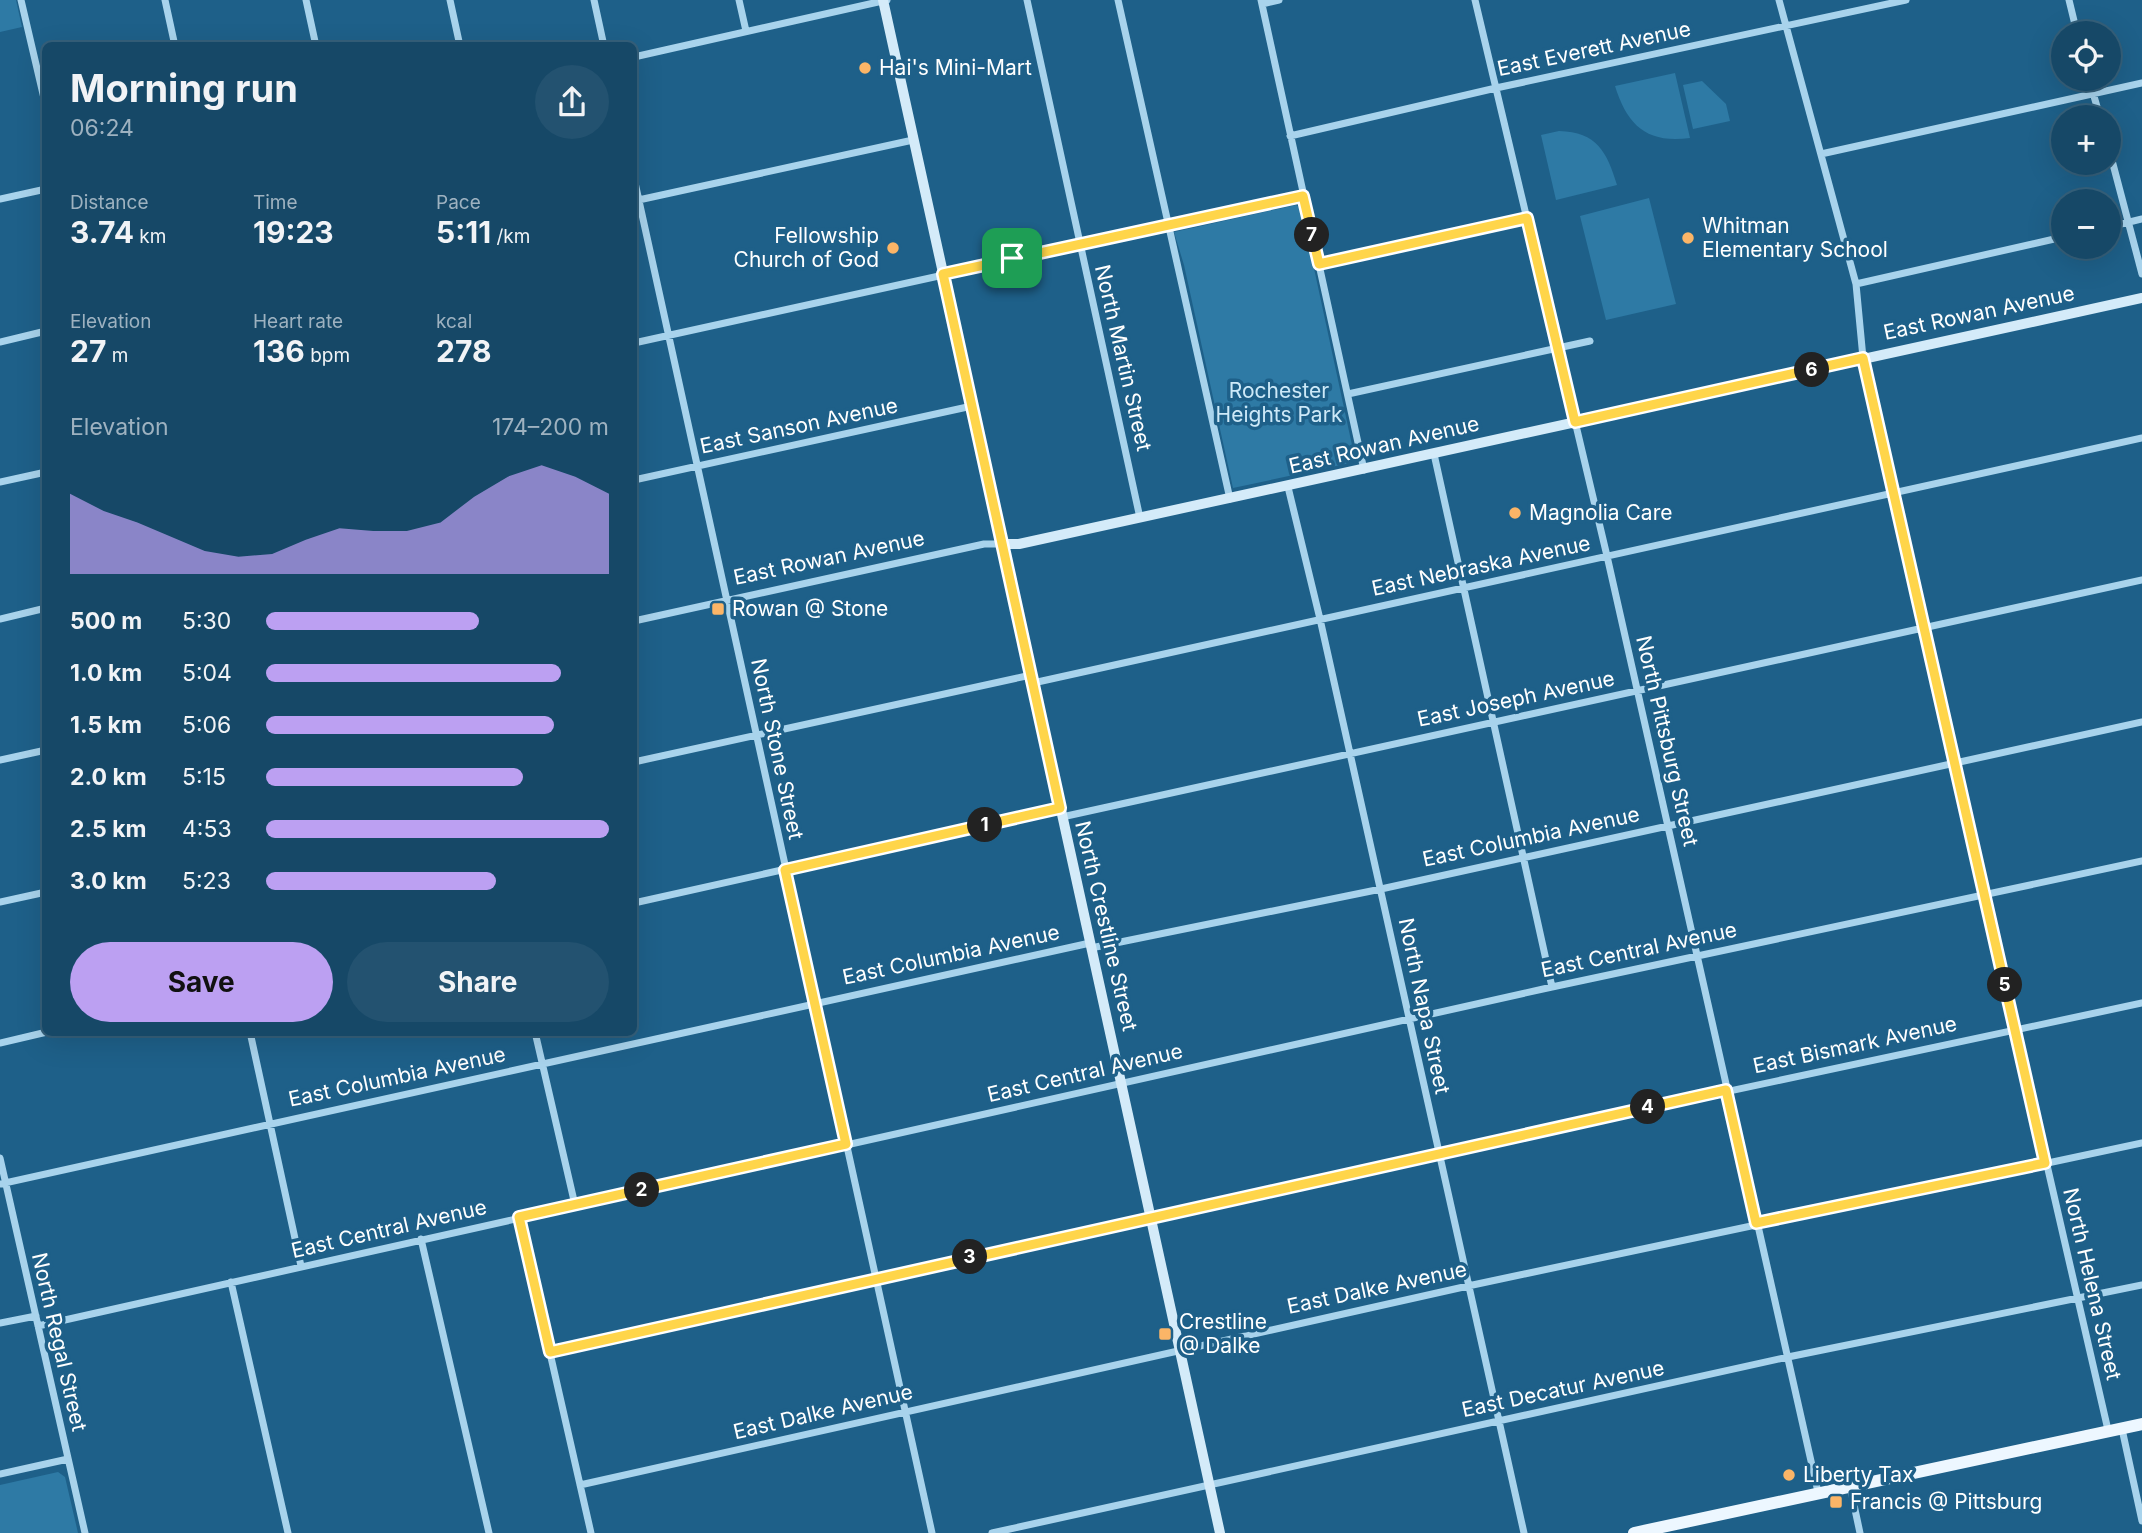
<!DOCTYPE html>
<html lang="en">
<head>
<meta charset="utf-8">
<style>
  :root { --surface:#164867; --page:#235270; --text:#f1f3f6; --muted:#9eb2c0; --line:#35607b; --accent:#bca0f2 }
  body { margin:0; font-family:Inter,sans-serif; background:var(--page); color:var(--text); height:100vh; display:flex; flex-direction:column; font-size:26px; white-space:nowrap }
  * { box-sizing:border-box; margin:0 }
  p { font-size:23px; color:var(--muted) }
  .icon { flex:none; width:38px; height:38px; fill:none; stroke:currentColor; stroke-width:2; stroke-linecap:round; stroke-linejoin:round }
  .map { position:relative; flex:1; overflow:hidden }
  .details { position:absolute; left:42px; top:42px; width:595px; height:994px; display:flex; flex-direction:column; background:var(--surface); border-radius:10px; box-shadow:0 7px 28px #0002,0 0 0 2px var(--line) }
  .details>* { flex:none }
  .buttons { position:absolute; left:2051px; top:21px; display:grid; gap:14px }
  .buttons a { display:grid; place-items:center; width:70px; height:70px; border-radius:50%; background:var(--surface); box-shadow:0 7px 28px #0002,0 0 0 2px var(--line); font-size:35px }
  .pin { position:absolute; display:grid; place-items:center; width:60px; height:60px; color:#fff; margin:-30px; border-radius:14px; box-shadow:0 4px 10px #0006 }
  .km { position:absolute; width:35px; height:35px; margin:-18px; border-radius:50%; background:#222; color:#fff; font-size:19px; line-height:35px; text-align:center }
  .round { display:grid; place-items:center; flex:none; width:74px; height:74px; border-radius:37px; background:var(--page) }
  .overview { display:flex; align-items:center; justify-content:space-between; height:119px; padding:0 28px }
  h1 { font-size:38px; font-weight:700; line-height:52px }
  .stats { display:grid; grid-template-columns:repeat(3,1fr); gap:10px; height:119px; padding:7px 28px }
  .stats div { display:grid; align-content:center }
  .stats b { font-size:30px; font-weight:700 }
  .stats small { font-size:19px; font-weight:400 }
  .stats p { font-size:19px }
  .chart { height:196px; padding:14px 28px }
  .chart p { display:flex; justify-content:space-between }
  .chart svg { width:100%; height:126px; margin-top:7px; fill:var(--accent); opacity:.7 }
  .action { display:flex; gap:14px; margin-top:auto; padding:14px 28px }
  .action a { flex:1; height:80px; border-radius:42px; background:var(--accent); color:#111; font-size:28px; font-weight:700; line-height:80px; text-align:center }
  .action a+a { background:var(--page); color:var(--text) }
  ul { padding:0 28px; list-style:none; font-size:23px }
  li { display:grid; grid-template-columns:112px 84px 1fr; align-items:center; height:52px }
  li i { height:18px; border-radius:9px; background:var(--accent) }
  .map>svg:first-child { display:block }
  .green { fill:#2e7aa5 }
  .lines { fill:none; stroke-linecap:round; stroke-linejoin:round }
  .street { stroke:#a8d3ec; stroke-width:7 }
  .secondary { stroke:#d4ebf9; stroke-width:10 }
  .primary { stroke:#edf7ff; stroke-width:12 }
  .route-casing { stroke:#fff; stroke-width:14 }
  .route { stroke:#ffd54a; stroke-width:9 }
  .poi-dot { fill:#fbb567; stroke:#1e6089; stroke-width:2.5 }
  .labels { text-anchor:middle; stroke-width:7; stroke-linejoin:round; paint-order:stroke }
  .street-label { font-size:21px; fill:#fff; stroke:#1e6089 }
  .poi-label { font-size:21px; fill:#fff; stroke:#1e6089; text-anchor:start }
  .park-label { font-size:21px; fill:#cde9f8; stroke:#1e6089 }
</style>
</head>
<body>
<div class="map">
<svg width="2142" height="1533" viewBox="0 0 2142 1533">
  <rect width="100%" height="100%" fill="#1e6089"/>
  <path class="green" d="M0 0H16L22 27 0 32Z
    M1675 73 1690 138C1647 144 1627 125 1615 86Z
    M1702 81 1726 104 1730 121 1693 129 1683 85Z
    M1559 131C1597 132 1607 152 1617 185L1556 200 1541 135Z
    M1649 198 1676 304 1606 320 1580 216Z
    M1296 205 1301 208 1355 459 1350 463 1233 488 1184 265 1174 232Z
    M58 1472 65 1477 78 1533H0V1485Z"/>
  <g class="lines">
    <path class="street" d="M21 0 46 107
      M165 0 175 46
      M306 0 316 46
      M450 0 460 46
      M594 0 604 46
      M739 0 746 31
      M1027 0 1140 518
      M1118 0 1230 499
      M1261 0 1364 470
      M1475 0 1607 556 1818 1492
      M1779 0 1856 284 1863 358 1892 492 2108 1430
      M2069 0 2077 33
      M1262 4 1279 0
      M634 57 887 0
      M2089 79 2100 117
      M1290 136 1496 88 1906 0
      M2109 149 2142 274
      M1821 154 2142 83
      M634 178 932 1533
      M0 199 46 189
      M634 201 913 140
      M2109 227 2142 219
      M1319 264 1527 218
      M1856 284 2063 237
      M0 342 46 331
      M634 343 1303 196
      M1348 394 1590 341
      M1434 454 1552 987
      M634 480 972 406
      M0 482 46 472
      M1288 487 1320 619 1524 1533
      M0 619 46 608
      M634 621 984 544H1001
      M1033 683 2142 438
      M0 760 46 750
      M634 762 1031 675
      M1062 817 2142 580
      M0 902 46 892
      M634 903 1060 808
      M1091 948 1381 889 2142 722
      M250 1032 301 1266
      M535 1032 575 1205
      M0 1043 47 1032
      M0 1158 85 1533
      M0 1184 1090 943
      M519 1217 591 1533
      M421 1239 489 1533
      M231 1282 288 1533
      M0 1323 36 1316
      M38 1326 1552 987 2142 861
      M550 1352 1439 1153 2142 1003
      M2122 1429 2142 1521
      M0 1474 68 1459
      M580 1485 1468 1286 2142 1143
      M1850 1486 1860 1533
      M992 1533 1788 1357 2142 1285"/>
    <path class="secondary" d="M883 0 1220 1533
      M1001 544H1019L2142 298"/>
    <path class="primary" d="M1634 1533 2142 1424"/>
  </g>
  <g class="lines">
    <g class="route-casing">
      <path id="route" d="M1303 196 1319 264 1527 218 1575 422 1863 358 2045 1163 1756 1223 1726 1090 550 1352 519 1217 846 1144 785 870 1060 808 943 274Z"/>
    </g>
    <use href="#route" class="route"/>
  </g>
  <g class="poi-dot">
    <circle cx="865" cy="68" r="7"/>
    <circle cx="1688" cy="238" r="7"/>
    <circle cx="893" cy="248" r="7"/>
    <circle cx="1515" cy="513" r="7"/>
    <rect x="711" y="602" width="14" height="14" rx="3.5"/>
    <rect x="1158" y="1327" width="14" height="14" rx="3.5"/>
    <circle cx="1789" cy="1475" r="7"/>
    <rect x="1829" y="1495" width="14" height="14" rx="3.5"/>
  </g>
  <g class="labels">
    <g class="street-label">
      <text transform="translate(1594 49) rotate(-12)" y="7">East Everett Avenue</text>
      <text transform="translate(1979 313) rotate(-12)" y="7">East Rowan Avenue</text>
      <text transform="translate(1123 358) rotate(77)" y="7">North Martin Street</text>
      <text transform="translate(799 426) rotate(-12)" y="7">East Sanson Avenue</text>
      <text transform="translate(1384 445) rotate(-13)" y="7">East Rowan Avenue</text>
      <text transform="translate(829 558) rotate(-12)" y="7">East Rowan Avenue</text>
      <text transform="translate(1481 566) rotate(-12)" y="7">East Nebraska Avenue</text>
      <text transform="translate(1516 699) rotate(-12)" y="7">East Joseph Avenue</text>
      <text transform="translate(1667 741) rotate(77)" y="7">North Pittsburg Street</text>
      <text transform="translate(777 749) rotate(78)" y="7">North Stone Street</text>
      <text transform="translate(1531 837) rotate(-12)" y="7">East Columbia Avenue</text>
      <text transform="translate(1106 926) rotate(77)" y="7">North Crestline Street</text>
      <text transform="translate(1639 950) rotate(-12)" y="7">East Central Avenue</text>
      <text transform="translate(951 955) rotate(-12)" y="7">East Columbia Avenue</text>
      <text transform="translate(1424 1006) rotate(78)" y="7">North Napa Street</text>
      <text transform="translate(1855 1045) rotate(-12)" y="7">East Bismark Avenue</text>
      <text transform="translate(1085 1073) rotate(-13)" y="7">East Central Avenue</text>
      <text transform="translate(397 1077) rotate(-12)" y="7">East Columbia Avenue</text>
      <text transform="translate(389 1229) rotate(-13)" y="7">East Central Avenue</text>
      <text transform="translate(2092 1284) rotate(77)" y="7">North Helena Street</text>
      <text transform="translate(1377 1288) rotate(-12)" y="7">East Dalke Avenue</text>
      <text transform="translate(59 1342) rotate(77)" y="7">North Regal Street</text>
      <text transform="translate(1563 1389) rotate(-12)" y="7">East Decatur Avenue</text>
      <text transform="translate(823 1412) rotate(-13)" y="7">East Dalke Avenue</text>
    </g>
    <g class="poi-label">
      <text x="879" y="75">Hai's Mini-Mart</text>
      <text x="1702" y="233">Whitman<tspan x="1702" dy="24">Elementary School</tspan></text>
      <text x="879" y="243" text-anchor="end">Fellowship<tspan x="879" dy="24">Church of God</tspan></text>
      <text x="1529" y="520">Magnolia Care</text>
      <text x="732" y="616">Rowan @ Stone</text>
      <text x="1179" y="1329">Crestline<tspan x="1179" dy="24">@ Dalke</tspan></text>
      <text x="1803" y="1482">Liberty Tax</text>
      <text x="1850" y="1509">Francis @ Pittsburg</text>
    </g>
    <g class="park-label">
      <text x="1279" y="398">Rochester<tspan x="1279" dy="24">Heights Park</tspan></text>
    </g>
  </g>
</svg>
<div class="buttons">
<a><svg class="icon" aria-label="locate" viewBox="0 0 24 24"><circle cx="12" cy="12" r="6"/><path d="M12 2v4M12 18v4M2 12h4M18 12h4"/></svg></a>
<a>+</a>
<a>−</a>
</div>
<div class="pin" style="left:1012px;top:258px;background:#1e9e55"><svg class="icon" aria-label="arrive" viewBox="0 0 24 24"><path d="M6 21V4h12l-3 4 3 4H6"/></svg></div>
<b class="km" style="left:985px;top:825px">1</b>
<b class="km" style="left:642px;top:1190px">2</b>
<b class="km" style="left:970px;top:1257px">3</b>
<b class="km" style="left:1648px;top:1107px">4</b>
<b class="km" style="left:2005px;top:985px">5</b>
<b class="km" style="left:1812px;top:370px">6</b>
<b class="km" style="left:1312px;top:235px">7</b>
<section class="details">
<div class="overview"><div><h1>Morning run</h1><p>06:24</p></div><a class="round"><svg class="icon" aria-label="share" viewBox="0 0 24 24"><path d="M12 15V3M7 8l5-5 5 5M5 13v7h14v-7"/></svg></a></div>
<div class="stats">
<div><p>Distance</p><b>3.74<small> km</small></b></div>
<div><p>Time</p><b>19:23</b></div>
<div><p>Pace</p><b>5:11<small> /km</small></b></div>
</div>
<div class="stats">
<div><p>Elevation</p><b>27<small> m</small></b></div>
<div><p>Heart rate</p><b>136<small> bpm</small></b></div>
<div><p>kcal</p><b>278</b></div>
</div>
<div class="chart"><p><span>Elevation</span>174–200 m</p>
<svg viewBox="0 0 160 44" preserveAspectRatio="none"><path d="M0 44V16L10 22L20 26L30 31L40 36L50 38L60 37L70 32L80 28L90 29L100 29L110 26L120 17L130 10L140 6L150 10L160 16V44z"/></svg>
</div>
<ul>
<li><b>500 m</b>5:30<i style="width:62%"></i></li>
<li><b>1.0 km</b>5:04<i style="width:86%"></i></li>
<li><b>1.5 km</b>5:06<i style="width:84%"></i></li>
<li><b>2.0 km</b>5:15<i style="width:75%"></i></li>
<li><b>2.5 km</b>4:53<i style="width:100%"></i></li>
<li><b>3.0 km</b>5:23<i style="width:67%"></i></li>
</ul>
<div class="action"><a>Save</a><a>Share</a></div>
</section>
</div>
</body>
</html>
